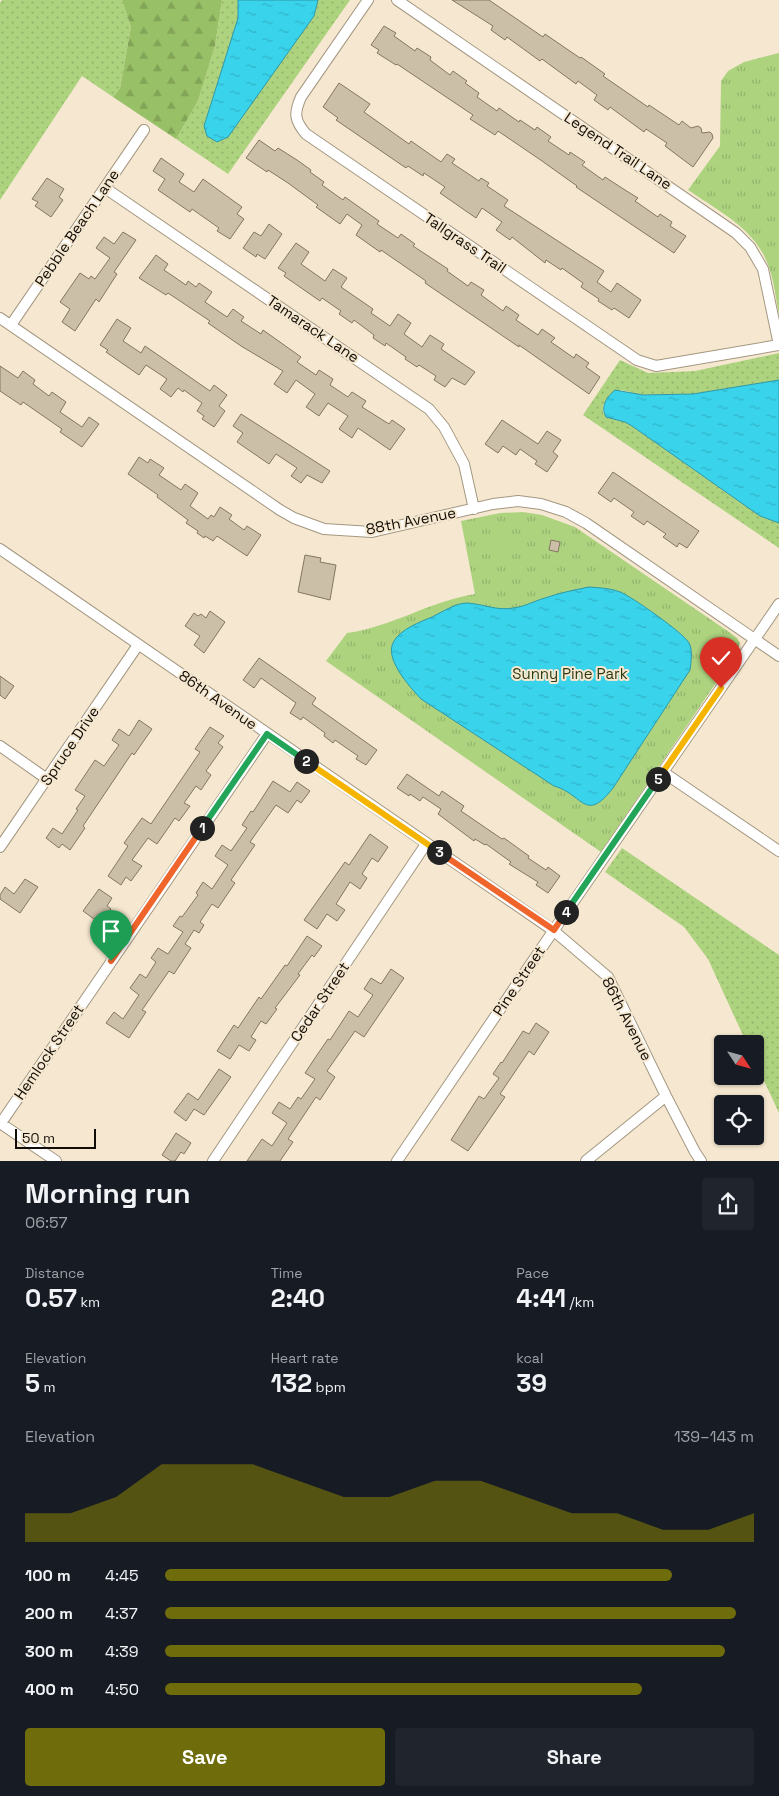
<!DOCTYPE html>
<html lang="en">
<head>
<meta charset="utf-8">
<style>
  :root { --surface:#171b24; --page:#20242c; --text:#f1f3f6; --muted:#9ea1a6; --accent:#6f6c0b }
  body { margin:0; font-family:"Space Grotesk",sans-serif; background:var(--page); color:var(--text); height:100vh; display:flex; flex-direction:column; font-size:19px; white-space:nowrap }
  * { box-sizing:border-box; margin:0 }
  p { font-size:16px; color:var(--muted) }
  .icon { flex:none; width:28px; height:28px; fill:none; stroke:currentColor; stroke-width:2; stroke-linecap:round; stroke-linejoin:round }
  .map { position:relative; height:1161px; overflow:hidden }
  .drawer { display:flex; flex-direction:column; background:var(--surface); flex:1 }
  .drawer>* { flex:none }
  .needle { width:32px; rotate:126deg }
  .fabs { position:absolute; left:714px; top:1035px; display:grid; gap:10px }
  .fabs a { display:grid; place-items:center; width:50px; height:50px; border-radius:5px; background:var(--surface); box-shadow:0 1px 4px #0004; font-size:25px }
  .scale { position:absolute; left:15px; bottom:12px; width:81px; box-sizing:border-box; padding-left:5px; border:2px solid #110d06; border-top:0; font-size:14px; line-height:18px; white-space:nowrap; color:#110d06; -webkit-text-stroke:4px #f6e8d0; paint-order:stroke }
  .pin { position:absolute; display:grid; place-items:center; width:42px; height:42px; color:#fff; margin:-51px -21px; border-radius:50% 50% 50% 0; rotate:-45deg; box-shadow:0 0 5px #0007 }
  .pin .icon { rotate:45deg }
  .km { position:absolute; width:25px; height:25px; margin:-12px; border-radius:50%; background:#222; color:#fff; font-size:14px; line-height:25px; text-align:center }
  .round { display:grid; place-items:center; flex:none; width:52px; height:52px; border-radius:5px; background:var(--page) }
  .headline { display:flex; align-items:center; justify-content:space-between; height:85px; padding:0 25px }
  h1 { font-size:28px; font-weight:700; line-height:38px }
  .stats { display:grid; grid-template-columns:repeat(3,1fr); gap:8px; height:85px; padding:5px 25px }
  .stats div { display:grid; align-content:center }
  .stats b { font-size:25px; font-weight:700 }
  .stats small { font-size:14px; font-weight:400 }
  .stats p { font-size:14px }
  .chart { height:140px; padding:10px 25px }
  .chart p { display:flex; justify-content:space-between }
  .chart svg { width:100%; height:90px; margin-top:5px; fill:var(--accent); opacity:.7 }
  .primary-button { display:flex; gap:10px; margin-top:auto; padding:10px 25px }
  .primary-button a { flex:1; height:58px; border-radius:5px; background:var(--accent); color:#fff; font-size:20px; font-weight:700; line-height:58px; text-align:center }
  .primary-button a+a { background:var(--page); color:var(--text) }
  ul { padding:0 25px; list-style:none; font-size:16px }
  li { display:grid; grid-template-columns:80px 60px 1fr; align-items:center; height:38px }
  li i { height:12px; border-radius:6px; background:var(--accent) }
  .map>svg:first-child { display:block }
  .grass { fill:url(#grass-dots) }
  .forest { fill:url(#forest-firs) }
  .park { fill:url(#park-tufts) }
  .garden { fill:#add37f }
  .water { fill:url(#water-ripples); stroke:#2d98a7 }
  .building { fill:#ccbfa8; stroke:#847762 }
  .lines { fill:none; stroke-linecap:round; stroke-linejoin:round }
  .minor-casing { stroke:#a49781; stroke-width:12 }
  .minor { stroke:#fff; stroke-width:10 }
  .split-1-casing { stroke:#fff; stroke-width:10 }
  .split-2-casing { stroke:#fff; stroke-width:10 }
  .split-3-casing { stroke:#fff; stroke-width:10 }
  .split-4-casing { stroke:#fff; stroke-width:10 }
  .split-5-casing { stroke:#fff; stroke-width:10 }
  .split-6-casing { stroke:#fff; stroke-width:10 }
  .split-1 { stroke:#f0652b; stroke-width:6 }
  .split-2 { stroke:#22a559; stroke-width:6 }
  .split-3 { stroke:#f5b400; stroke-width:6 }
  .split-4 { stroke:#f0652b; stroke-width:6 }
  .split-5 { stroke:#22a559; stroke-width:6 }
  .split-6 { stroke:#f5b400; stroke-width:6 }
  .labels { text-anchor:middle; stroke-width:4; stroke-linejoin:round; paint-order:stroke }
  .street-label { font-size:15px; fill:#110d06; stroke:#f6e8d0 }
  .park-label { font-size:15px; fill:#2b3b16; stroke:#f6e8d0 }
</style>
</head>
<body>
<div class="map">
<svg width="779" height="1161" viewBox="0 0 779 1161">
  <defs>
    <pattern id="grass-dots" width="8" height="8" patternUnits="userSpaceOnUse" patternTransform="scale(1.25)"><rect width="8" height="8" fill="#add37f"/><path d="M2 2h.1M6 6h.1" fill="none" stroke="#94b46c" stroke-width="1.8" stroke-linecap="round"/></pattern>
    <pattern id="forest-firs" width="22" height="20" patternUnits="userSpaceOnUse" patternTransform="scale(1.25)"><rect width="22" height="20" fill="#98c066"/><path d="M5 1l3.5 6h-7zM16 11l3.5 6h-7z" fill="#82a457"/></pattern>
    <pattern id="park-tufts" width="24" height="20" patternUnits="userSpaceOnUse" patternTransform="scale(1.25)"><rect width="24" height="20" fill="#add37f"/><path d="M3 7l-1-3M5 7V3M7 7l1-3M15 17l-1-3M17 17v-4M19 17l1-3" fill="none" stroke="#94b46c"/></pattern>
    <pattern id="water-ripples" width="26" height="14" patternUnits="userSpaceOnUse" patternTransform="scale(1.25)"><rect width="26" height="14" fill="#39d3ec"/><path d="M2 4q2-2 4 0t4 0M15 11q2-2 4 0t4 0" fill="none" stroke="#31b4c9"/></pattern>
  </defs>
  <rect width="100%" height="100%" fill="#f6e8d0"/>
  <path class="grass" d="M2 0H122L131 27 120 88 113 97 82 76 0 200V3Z
    M222 0H238V18L204 126 291 47 314 16 318 0H350L228 174 176 139 198 101 215 46Z
    M779 353V380L693 394 643 395 621 390 603 405V412L606 417 625 422 632 426 760 516 779 523V548L583 415 620 360 648 373 695 371Z
    M622 848 779 955V1113L755 1061V1044H747L708 959 684 927 605 872Z"/>
  <path class="forest" d="M122 0H222L215 46 198 101 176 139 113 97 120 88 131 27Z"/>
  <path class="park" d="M779 53V315C775 294 773 270 762 252 746 224 714 208 688 190L720 146 721 81 728 71 744 62Z
    M523 512 542 515 575 527 729 632 737 638 740 643 737 652 601 852 326 661 347 633C392 627 430 601 475 594L461 521 500 513Z"/>
  <path class="garden" d="M499 529 519 543 505 564 485 551Z"/>
  <path class="water" d="M238 0H318L314 16 228 137 217 142 207 136 204 126 238 18Z
    M779 380V523L760 516 632 426 625 422 606 417C600 406 607 397 615 390L643 395 693 394Z
    M589 587C600 588 610 588 620 592 631 596 685 634 689 643 693 650 691 662 690 670L613 788C585 824 583 794 554 786L421 699C410 687 383 658 394 641 401 629 420 622 432 617 442 612 456 603 467 603 483 604 497 611 513 608 524 607 534 601 545 598 559 593 574 590 589 587Z"/>
  <path class="building" d="M452 0H489L543 37 545 34 580 58 581 57 605 74 603 76 648 107 649 105 679 125 682 121 691 128 698 126 701 128 702 133 710 132 712 134 713 138 693 167 665 146 667 143 646 129 644 132 610 107 608 110 594 100 597 95 578 81 576 84 542 59 540 61 507 37 505 40 491 30 493 26Z
    M384 26 396 33 394 36 415 51 417 48 431 57 430 60 450 75 453 71 467 81 465 83 479 93 477 97 497 111 499 108 519 122 520 120 535 130 537 127 551 137 548 141 569 155 570 152 585 162 582 165 603 180 605 177 625 190 638 198 635 201 658 217 660 214 672 222 670 226 686 236 674 253 576 187 577 186 542 161 498 131 495 135 470 119 473 115 397 64 396 65 377 53 379 50 371 45Z
    M339 83 370 104 364 112 409 144 411 141 441 162 447 154 455 159 452 163 479 181 481 178 489 183 487 186 508 200 504 206 604 271 597 282 611 292 617 283 641 300 629 318 614 308 612 310 598 301 599 299 581 287 583 283 562 268 561 270 546 260 545 263 512 237 510 240 496 230 502 222 482 208 476 218 440 193 445 187 424 173 423 176 408 166 406 168 336 120 338 118 323 107Z
    M259 140 275 151 278 148 297 160 311 170 310 172 324 182 322 185 343 200 345 197 359 207 379 221 377 224 398 238 401 234 415 244 413 246 448 269 447 271 468 286 471 282 484 290 481 295 503 311 506 306 519 315 516 320 538 335 542 329 555 338 551 342 574 358 576 354 589 363 586 367 600 377 589 394 519 345V347L425 283 426 281 381 250 380 252 356 235 362 225 347 214 340 224 316 207 318 205 288 183 268 170 267 172 246 158Z
    M161 158 184 174 179 182 194 192 203 179 242 207 237 214 244 219 230 239 217 231 219 228 212 223 192 209 190 212 158 190 165 179 153 171Z
    M47 178 64 189 59 197 63 200 51 217 35 206 38 202 32 199Z
    M269 224 282 234 265 259 257 254 256 257 243 248 254 232 261 236Z
    M123 232 136 240 114 272 117 274 99 302 96 299 75 331 62 322 70 309 60 302 80 273 89 279 91 276 95 279 110 258 96 248 104 237 114 244Z
    M296 243 309 252 301 264 325 281 333 269 347 278 341 287 373 309 371 313 390 326 398 314 411 323 404 334 422 347 430 335 444 344 441 349 475 372 465 385 452 378 445 387 434 380 436 376 419 365 417 367 405 359 406 357 386 343 385 346 373 338 374 335 354 320 352 323 339 314 341 311 322 298 320 301 284 276 286 273 278 268Z
    M156 255 168 264 164 270 186 285 188 281 196 287 199 283 212 292 205 302 227 317 233 309 244 317 241 321 261 334 263 330 301 357 297 362 316 375 319 370 333 379 330 385 348 397 352 392 366 401 362 407 389 424 392 420 405 429 390 450 358 428 352 438 339 429 348 416 328 403 319 416 306 407 315 394 296 380 287 393 274 384 283 371 241 346 208 323 210 321 168 293 166 295 139 278Z
    M117 319 131 328 123 341 141 353 145 346 210 391 214 385 227 395 219 406 225 411 214 427 202 419 204 416 197 411 202 403 184 390 183 392 178 388 171 397 160 389 167 379 146 365 139 375 106 352 108 350 100 345Z
    M0 366 18 378 23 371 35 380 33 384 49 396 52 392 66 402 60 412 82 427 89 417 99 424 82 447 60 432 62 429 23 402 21 405 0 391Z
    M241 414 330 471 322 483 307 475 301 483 291 476 297 468 276 454 269 464 237 442 243 433 233 426Z
    M502 420 538 444 547 431 561 440 553 452 558 456 547 472 535 464 537 461 520 449 516 455 503 446 498 453 485 444Z
    M139 457 148 463 150 459 164 468 159 475 181 490 185 484 198 493 190 506 208 519 211 515 214 517 220 507 232 515 229 519 244 530 247 526 261 535 247 556 217 536 213 541 205 536 204 538 197 533 198 531 186 523 188 520 157 497 158 495 128 474Z
    M613 472 699 531 687 548 679 543 677 547 663 537 666 534 647 521 644 525 631 516 634 512 614 498 611 502 598 493Z
    M551 540 560 542 558 552 549 550Z
    M305 555 321 558 320 562 336 565 330 600 298 592Z
    M210 611 225 622 204 653 194 645 200 636 185 626 194 613 198 616 201 614 206 618Z
    M259 658 316 698 312 704 377 750 366 765 356 759 358 756 335 740 333 743 324 736 325 733 303 717 301 720 290 713 296 703 261 678 254 688 243 680Z
    M0 676 14 686 5 699 0 695Z
    M139 720 152 729 134 755 132 753 83 826 85 828 70 850 62 844 59 848 46 838 53 828 62 834 78 810 76 809 85 796 75 790 95 760 104 766 119 745 112 740 119 729 129 736Z
    M210 727 224 736 218 743 223 747 206 771 211 775 201 790 196 786 184 803 190 806 179 821 175 818 157 844 148 838 132 860 142 866 131 881 126 877 121 885 108 876 128 846 124 843 142 818 151 824 200 752 195 749Z
    M407 774 439 796 442 791 464 806 461 811 502 839 504 838 529 856 528 858 546 870 548 867 560 876 548 893 536 885 538 882 509 864 511 862 486 844 485 845 475 839 474 841 438 814 441 809 423 797 420 801 410 794 409 796 397 788Z
    M273 781 290 792 297 782 310 791 301 803 297 800 288 813 276 805 250 842 255 845 231 880 235 883 218 908 212 904 200 922 204 925 199 933 194 930 185 944 191 948 174 974 169 971 142 1010 146 1012 129 1038 106 1023 114 1012 123 1019 139 995 130 988 140 974 146 978 156 962 151 958 158 948 168 954 183 932 173 926 180 916 182 917 198 895 196 893 203 882 212 889 228 865 215 856 222 845 231 851 247 828 242 825 251 811 253 812Z
    M370 834 388 847 378 862 372 858 362 874 367 878 360 889 350 882 336 904 345 910 337 921 327 914 317 929 304 920 345 862 349 865Z
    M25 879 38 887 20 913 0 899V895L5 887 14 894Z
    M99 889 112 898 107 906 111 909 101 924 83 911Z
    M307 936 322 946 314 957 312 955 298 974 300 975 275 1008 277 1009 266 1024 261 1021 251 1037 256 1040 249 1051 239 1045 230 1059 217 1051 234 1025 238 1028 259 997 261 999 285 965 287 966Z
    M391 969 404 978 364 1037 355 1031 327 1071 335 1077 320 1100 316 1097 288 1139 293 1142 280 1161H247L262 1139 272 1146 287 1123 272 1113 279 1102 290 1109 298 1097 301 1099 315 1079 305 1073 317 1055 328 1039 330 1040 349 1011 358 1017 373 995 364 989 371 978 381 984Z
    M536 1023 549 1032 534 1055 529 1051 500 1094 505 1097 468 1151 451 1140 479 1096 484 1099 499 1078 493 1074 501 1062 502 1063 523 1031 529 1034Z
    M219 1069 231 1077 204 1115 194 1109 186 1121 174 1112 188 1093 198 1100Z
    M176 1133 191 1143 184 1154 181 1152 175 1161H171L162 1155Z"/>
  <g class="lines">
    <g class="minor-casing">
      <path id="minor" d="M368 0 301 97C294 113 294 120 306 134L637 360 656 366 779 345 763 269 750 247 736 233 397 0
        M105 188 429 409 444 427 464 464 474 509
        M0 318 280 510 294 518 324 529 372 532 493 504 518 501 541 504 566 512 586 523 779 656
        M11 325 144 130
        M0 549 554 931 608 977 666 1096 695 1152 701 1161
        M0 746 47 779
        M663 772 779 851
        M0 847 138 645
        M0 1123 56 1161
        M1 1123 267 734
        M213 1161 426 844
        M397 1161 545 943 779 604
        M586 1161 666 1096"/>
    </g>
    <use href="#minor" class="minor"/>
  </g>
  <g class="lines">
    <g class="split-1-casing">
      <path id="split-1" d="M111 961 202 828"/>
    </g>
    <g class="split-2-casing">
      <path id="split-2" d="M202 828 267 734 306 761"/>
    </g>
    <g class="split-3-casing">
      <path id="split-3" d="M306 761 439 852"/>
    </g>
    <g class="split-4-casing">
      <path id="split-4" d="M439 852 554 930 566 912"/>
    </g>
    <g class="split-5-casing">
      <path id="split-5" d="M566 912 658 779"/>
    </g>
    <g class="split-6-casing">
      <path id="split-6" d="M658 779 721 688"/>
    </g>
    <use href="#split-1" class="split-1"/>
    <use href="#split-2" class="split-2"/>
    <use href="#split-3" class="split-3"/>
    <use href="#split-4" class="split-4"/>
    <use href="#split-5" class="split-5"/>
    <use href="#split-6" class="split-6"/>
  </g>
  <g class="labels">
    <g class="street-label">
      <text transform="translate(618 151) rotate(34)" y="5">Legend Trail Lane</text>
      <text transform="translate(77 228) rotate(-56)" y="5">Pebble Beach Lane</text>
      <text transform="translate(465 243) rotate(34)" y="5">Tallgrass Trail</text>
      <text transform="translate(313 329) rotate(34)" y="5">Tamarack Lane</text>
      <text transform="translate(411 521) rotate(-11)" y="5">88th Avenue</text>
      <text transform="translate(218 700) rotate(35)" y="5">86th Avenue</text>
      <text transform="translate(70 746) rotate(-56)" y="5">Spruce Drive</text>
      <text transform="translate(519 981) rotate(-56)" y="5">Pine Street</text>
      <text transform="translate(320 1002) rotate(-56)" y="5">Cedar Street</text>
      <text transform="translate(627 1019) rotate(63)" y="5">86th Avenue</text>
      <text transform="translate(49 1052) rotate(-56)" y="5">Hemlock Street</text>
    </g>
    <g class="park-label">
      <text x="570" y="679">Sunny Pine Park</text>
    </g>
  </g>
</svg>
<div class="fabs">
<a><svg class="needle" viewBox="-14 -14 28 28"><path d="M0-13l5 13h-10z" fill="#e53935"/><path d="M0 13l5-13h-10z" fill="#9ea1a6"/></svg></a>
<a><svg class="icon" aria-label="locate" viewBox="0 0 24 24"><circle cx="12" cy="12" r="6"/><path d="M12 2v4M12 18v4M2 12h4M18 12h4"/></svg></a>
</div>
<div class="scale">50 m</div>
<div class="pin" style="left:111px;top:961px;background:#1e9e55"><svg class="icon" aria-label="arrive" viewBox="0 0 24 24"><path d="M6 21V4h12l-3 4 3 4H6"/></svg></div>
<div class="pin" style="left:721px;top:688px;background:#d93025"><svg class="icon" aria-label="check" viewBox="0 0 24 24"><path d="M5 12l5 5 9-10"/></svg></div>
<b class="km" style="left:202px;top:828px">1</b>
<b class="km" style="left:306px;top:761px">2</b>
<b class="km" style="left:439px;top:852px">3</b>
<b class="km" style="left:566px;top:912px">4</b>
<b class="km" style="left:658px;top:779px">5</b>
</div>
<section class="drawer">
<div class="headline"><div><h1>Morning run</h1><p>06:57</p></div><a class="round"><svg class="icon" aria-label="share" viewBox="0 0 24 24"><path d="M12 15V3M7 8l5-5 5 5M5 13v7h14v-7"/></svg></a></div>
<div class="stats">
<div><p>Distance</p><b>0.57<small> km</small></b></div>
<div><p>Time</p><b>2:40</b></div>
<div><p>Pace</p><b>4:41<small> /km</small></b></div>
</div>
<div class="stats">
<div><p>Elevation</p><b>5<small> m</small></b></div>
<div><p>Heart rate</p><b>132<small> bpm</small></b></div>
<div><p>kcal</p><b>39</b></div>
</div>
<div class="chart"><p><span>Elevation</span>139–143 m</p>
<svg viewBox="0 0 160 44" preserveAspectRatio="none"><path d="M0 44V30L10 30L20 22L30 6L40 6L50 6L60 14L70 22L80 22L90 14L100 14L110 22L120 30L130 30L140 38L150 38L160 30V44z"/></svg>
</div>
<ul>
<li><b>100 m</b>4:45<i style="width:86%"></i></li>
<li><b>200 m</b>4:37<i style="width:97%"></i></li>
<li><b>300 m</b>4:39<i style="width:95%"></i></li>
<li><b>400 m</b>4:50<i style="width:81%"></i></li>
</ul>
<div class="primary-button"><a>Save</a><a>Share</a></div>
</section>
</body>
</html>
